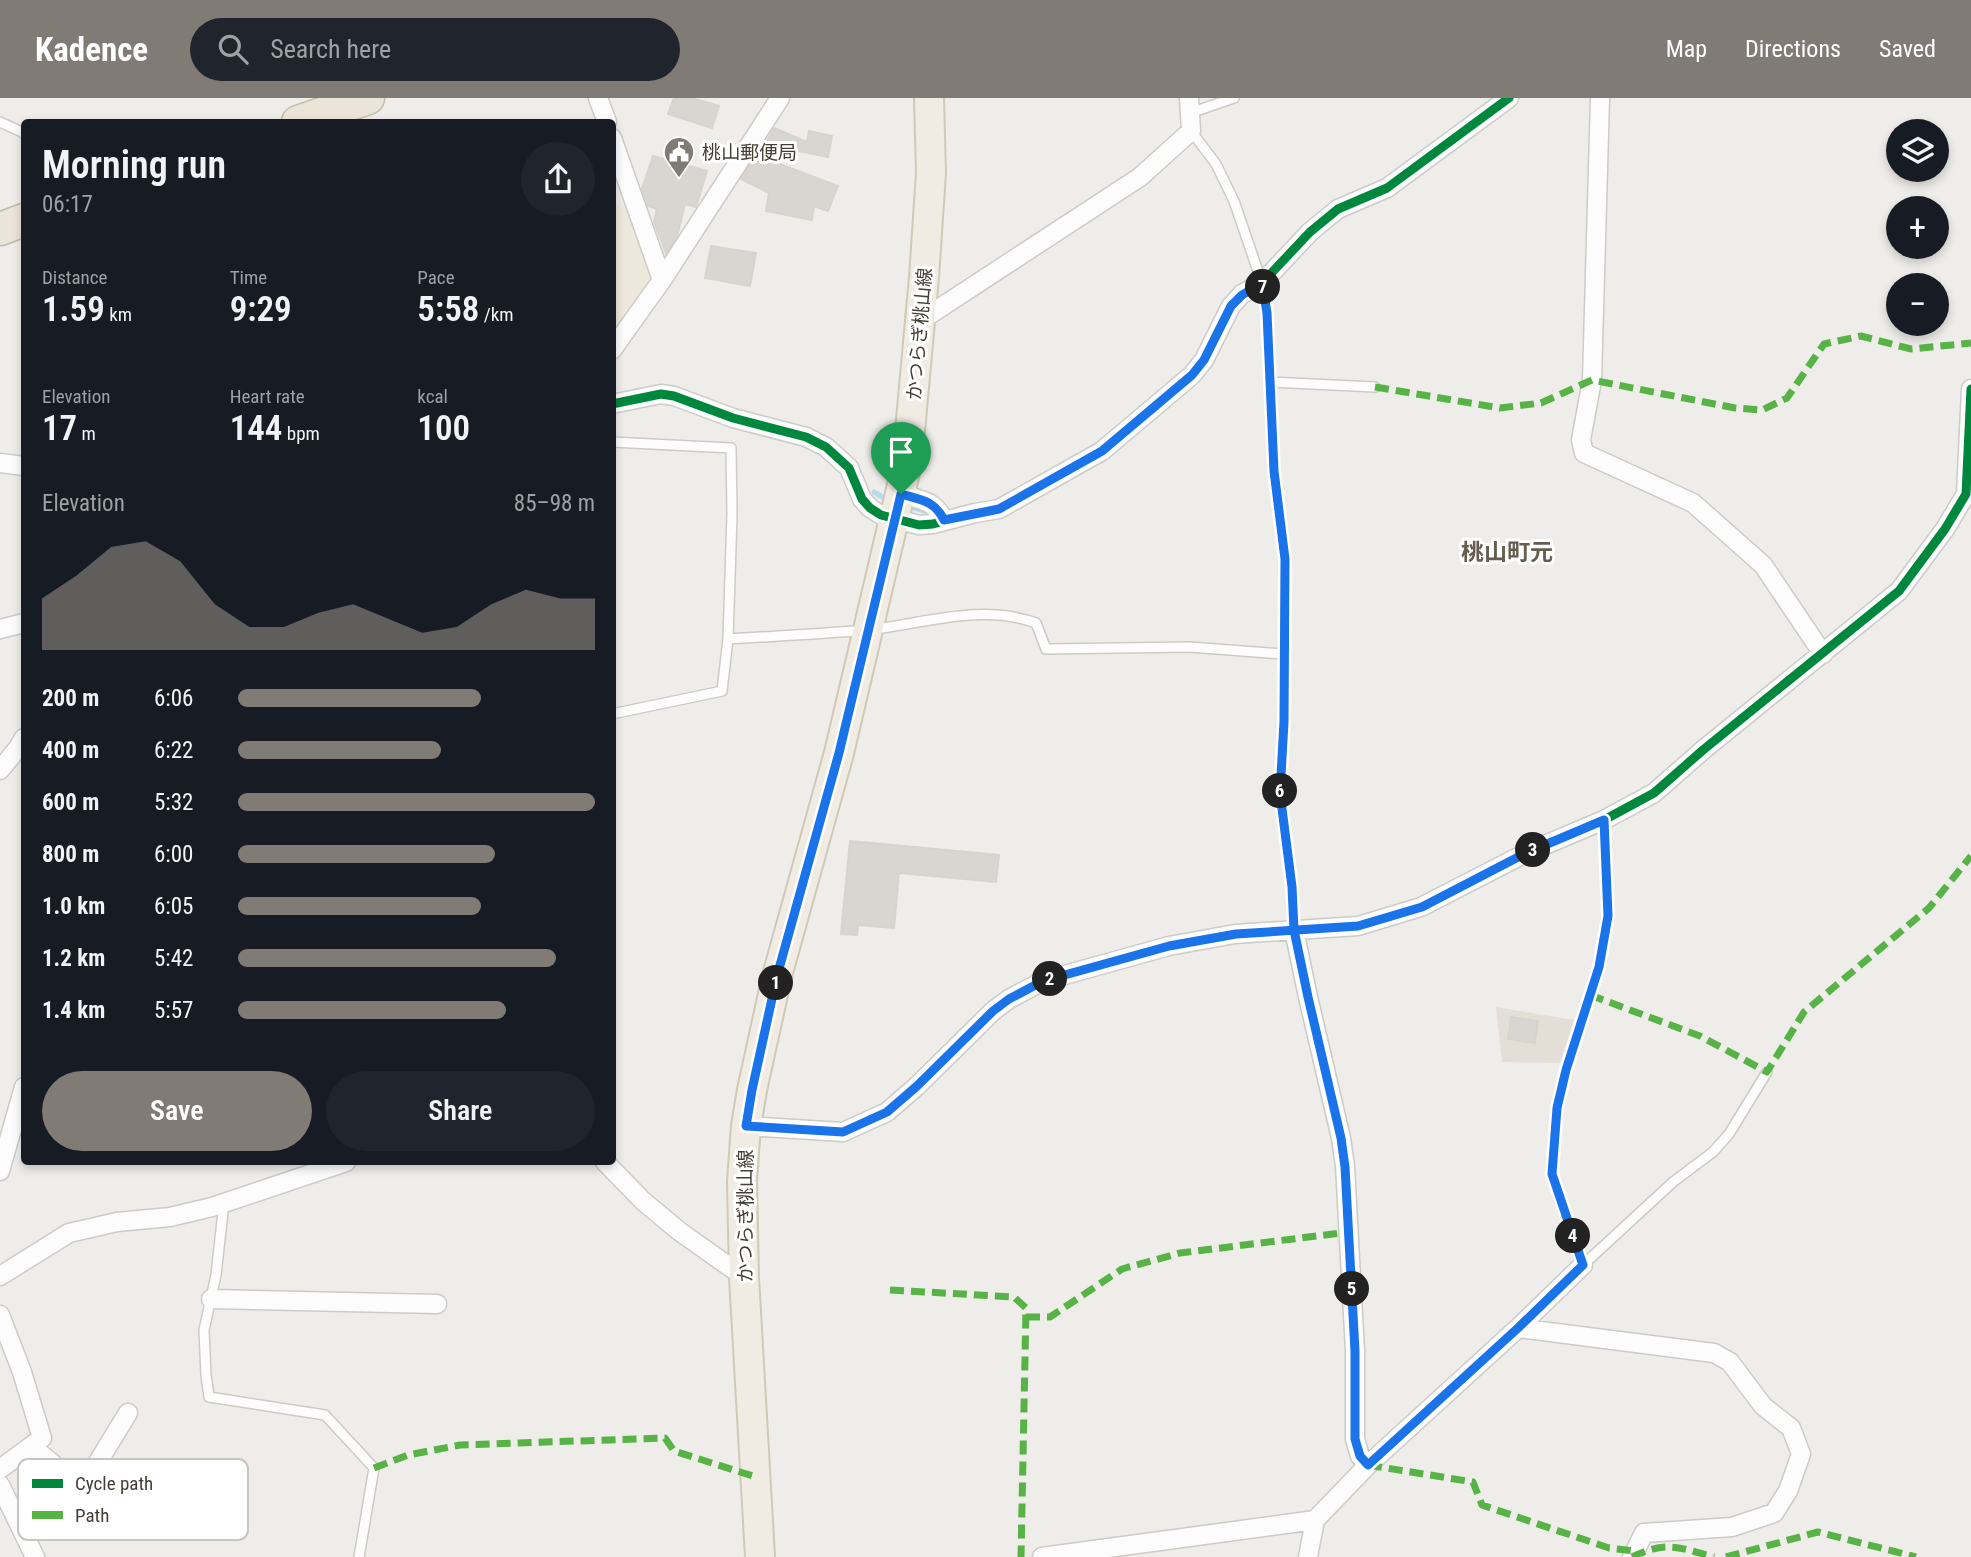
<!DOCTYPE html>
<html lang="en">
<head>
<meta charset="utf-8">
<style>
  :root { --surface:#171b24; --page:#20242c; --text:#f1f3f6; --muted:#9ea1a6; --accent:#807b74 }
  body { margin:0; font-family:"Roboto Condensed","Noto Sans JP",sans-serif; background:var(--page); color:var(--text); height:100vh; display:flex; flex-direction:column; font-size:26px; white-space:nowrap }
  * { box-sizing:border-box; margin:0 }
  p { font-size:23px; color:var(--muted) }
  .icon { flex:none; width:38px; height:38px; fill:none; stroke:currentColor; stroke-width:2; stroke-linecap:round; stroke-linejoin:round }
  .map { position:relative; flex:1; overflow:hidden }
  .sheet { position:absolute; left:21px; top:21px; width:595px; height:1046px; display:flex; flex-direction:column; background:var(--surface); border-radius:7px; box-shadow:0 4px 10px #0003 }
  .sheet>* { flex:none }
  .controls { position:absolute; left:1886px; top:21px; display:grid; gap:14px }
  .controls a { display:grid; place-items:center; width:63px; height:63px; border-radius:50%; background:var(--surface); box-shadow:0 4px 10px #0003; font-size:35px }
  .pin { position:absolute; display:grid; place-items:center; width:60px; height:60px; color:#fff; margin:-72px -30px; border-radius:50% 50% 50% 0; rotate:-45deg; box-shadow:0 0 7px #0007 }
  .pin .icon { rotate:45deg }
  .km { position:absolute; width:35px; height:35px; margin:-18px; border-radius:50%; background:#222; color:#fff; font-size:19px; line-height:35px; text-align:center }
  .round { display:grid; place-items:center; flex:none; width:74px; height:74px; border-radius:37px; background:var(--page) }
  .overview { display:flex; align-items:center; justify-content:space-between; height:119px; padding:0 21px }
  h1 { font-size:38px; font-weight:600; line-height:52px }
  .figures { display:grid; grid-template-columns:repeat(3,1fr); gap:10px; height:119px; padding:7px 21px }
  .figures div { display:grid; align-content:center }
  .figures b { font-size:35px; font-weight:600 }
  .figures small { font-size:19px; font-weight:400 }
  .figures p { font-size:19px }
  .chart { height:196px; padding:14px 21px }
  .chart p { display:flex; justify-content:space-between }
  .chart svg { width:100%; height:126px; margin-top:7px; fill:var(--accent); opacity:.7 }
  .action { display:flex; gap:14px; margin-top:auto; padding:14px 21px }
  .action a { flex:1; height:80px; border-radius:42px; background:var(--accent); color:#fff; font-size:28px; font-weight:600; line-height:80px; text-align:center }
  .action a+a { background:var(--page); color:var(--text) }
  ul { padding:0 21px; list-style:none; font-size:23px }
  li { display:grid; grid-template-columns:112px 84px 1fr; align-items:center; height:52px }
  li i { height:18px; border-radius:9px; background:var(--accent) }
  header { display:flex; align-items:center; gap:42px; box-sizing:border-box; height:98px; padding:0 35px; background:var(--accent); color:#fff }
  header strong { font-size:33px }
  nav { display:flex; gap:38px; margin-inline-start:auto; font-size:24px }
  .search { width:490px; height:63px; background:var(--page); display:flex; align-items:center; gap:18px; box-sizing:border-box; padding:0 24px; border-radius:38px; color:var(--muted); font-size:26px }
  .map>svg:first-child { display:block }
  .residential { fill:#e3dfd6 }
  .education { fill:#ede8db }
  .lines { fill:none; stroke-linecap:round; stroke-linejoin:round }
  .stream { stroke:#bad9ec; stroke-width:5 }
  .building { fill:#d9d6d2; stroke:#d7d4cf; stroke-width:2 }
  .lane-casing { stroke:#cdcbc7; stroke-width:12 }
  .street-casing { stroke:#cdcbc7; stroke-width:21 }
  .primary-casing { stroke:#d1c9b7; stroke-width:32 }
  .highway-casing { stroke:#c6b9a5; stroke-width:35 }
  .lane { stroke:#fdfcfc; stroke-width:9 }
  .street { stroke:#fdfcfc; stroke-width:18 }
  .primary { stroke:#f0ece3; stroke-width:28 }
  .highway { stroke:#ebe4d9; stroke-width:32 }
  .quiet { stroke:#57b346; stroke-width:7; stroke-dasharray:14 7; stroke-linecap:butt }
  .cycleway-casing { stroke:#fff; stroke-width:13 }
  .cycleway { stroke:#00873e; stroke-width:9 }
  .route-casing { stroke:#fff; stroke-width:14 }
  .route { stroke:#1a73e8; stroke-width:9 }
  .labels { text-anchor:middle; stroke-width:6; stroke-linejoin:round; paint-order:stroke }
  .poi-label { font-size:19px; fill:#453e35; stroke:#fff; text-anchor:start }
  .street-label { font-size:19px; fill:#453e35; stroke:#fff }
  .quarter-label { font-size:23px; font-weight:bold; fill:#675c4d; stroke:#fff }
  .key { fill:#fff; stroke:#c7c5c2; stroke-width:2 }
  .key-label { font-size:19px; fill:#453e35 }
</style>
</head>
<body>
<header>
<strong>Kadence</strong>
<div class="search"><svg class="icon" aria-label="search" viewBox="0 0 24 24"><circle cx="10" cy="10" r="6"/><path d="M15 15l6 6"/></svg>Search here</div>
<nav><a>Map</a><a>Directions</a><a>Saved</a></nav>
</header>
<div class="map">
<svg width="1971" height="1459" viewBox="0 0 1971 1459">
  <rect width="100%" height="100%" fill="#efede9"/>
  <path class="residential" d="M1496 909 1574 922 1560 965 1502 964Z"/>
  <path class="education" d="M613 106 627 110 651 179 613 237Z"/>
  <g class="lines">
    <path class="stream" d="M874 394 889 403
      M909 409 925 413"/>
  </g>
  <path class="building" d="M674 0H692L719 8 712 30 668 16Z
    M774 30 807 44 809 33 832 38 828 59 765 46Z
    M756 57 838 88 828 113 814 108 812 122 766 113 769 95 741 81Z
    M653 58 707 73 697 106 696 109 685 106 677 139 666 155 654 124 657 111 648 108 642 91Z
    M711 148 756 155 750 188 705 180Z
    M850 743 999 757 996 784 899 775 894 830 858 827 857 837 841 836Z
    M1511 919 1538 923 1535 945 1508 941Z"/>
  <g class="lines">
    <g class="lane-casing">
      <path id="lane" d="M1190 15 1234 0
        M0 24 22 34 24 36
        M1191 33 1216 66 1234 103 1262 185 1267 215 1274 373 1285 462 1284 624 1280 695 1292 789 1294 832
        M1269 284 1375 289
        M612 344 731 350 732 416 728 541C774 538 821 536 867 532 923 526 981 505 1036 525L1046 551 1190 549 1283 556
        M612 616 722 593 728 541
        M1604 722 1608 818 1599 869 1566 972 1557 1010 1552 1076 1583 1167 1673 1084 1713 1054 1729 1036 1767 974
        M224 1105 216 1177 204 1232 206 1277 209 1299 325 1317 374 1370 359 1459"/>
    </g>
    <g class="street-casing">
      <path id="street" d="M598 0 607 24
        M1600 0 1592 282 1581 342 1584 355 1693 405 1763 467 1823 556
        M612 40 662 182
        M920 223 1140 79 1191 33 1189 0
        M612 252 662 182 780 0
        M612 306 661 296 674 298 733 320 806 339 826 349 849 370 862 401 870 410 881 417 919 427 933 426 975 415 999 411 1102 353 1192 277 1204 262 1231 208 1242 196 1262 185 1310 134 1338 111 1387 90 1509 0
        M0 365 24 368
        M901 396C921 402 934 402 944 422
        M0 531 24 525
        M0 672 18 650 24 640
        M1294 832 1308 899 1341 1040 1345 1068 1355 1253V1341L1360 1358 1368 1367
        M746 1028 843 1034 887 1014 917 988 993 913 1009 901 1043 883 1169 848 1235 836 1358 828 1421 809 1526 755 1604 722 1654 695 1703 652 1899 493 1945 431 1966 396 1971 291
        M605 1064 643 1103 679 1133 744 1179
        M0 1073 24 989
        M0 1178 69 1135 117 1124 170 1119 212 1109 346 1064
        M211 1201 437 1206
        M0 1217 22 1274 42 1340 0 1371
        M1518 1230 1714 1255 1730 1264 1763 1308 1791 1330 1801 1356 1788 1393 1774 1415 1732 1429 1644 1435 1632 1459
        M31 1348 82 1390 128 1315
        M0 1387 35 1459
        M1042 1459 1315 1422
        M1308 1459 1315 1422 1368 1367 1518 1230 1583 1167"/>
    </g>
    <g class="primary-casing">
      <path id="primary" d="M760 1459 744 1179 742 1083 746 1028 752 992 777 878 839 655 907 366 924 179 931 75 929 0"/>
    </g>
    <g class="highway-casing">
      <path id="highway" d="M298 24 368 0
        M0 131 24 122"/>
    </g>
    <use href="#lane" class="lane"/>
    <use href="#street" class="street"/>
    <use href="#primary" class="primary"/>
    <use href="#highway" class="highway"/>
    <path class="quiet" d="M1375 289 1500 310 1541 305 1592 282 1735 310 1762 312 1787 300 1824 246 1861 238 1911 251 1971 245
      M1590 897 1700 938 1767 974 1804 914 1929 810 1971 758
      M890 1192 1014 1199 1026 1210 1021 1459
      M1026 1219H1050L1122 1171 1180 1155 1349 1134
      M1368 1367 1473 1384 1482 1407 1609 1450 1635 1453
      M374 1370 408 1357 460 1347 665 1340 674 1353 756 1379
      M1632 1459C1667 1442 1679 1450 1714 1459
      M1726 1459 1818 1434 1916 1459"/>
    <g class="cycleway-casing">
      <path id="cycleway" d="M612 306 661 296 674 298 733 320 806 339 826 349 849 370 862 401 870 410 881 417 919 427 933 426 975 415 999 411 1102 353 1192 277 1204 262 1231 208 1242 196 1262 185 1310 134 1338 111 1387 90 1509 0
        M746 1028 843 1034 887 1014 917 988 993 913 1009 901 1043 883 1169 848 1235 836 1358 828 1421 809 1526 755 1604 722 1654 695 1703 652 1899 493 1945 431 1966 396 1971 291"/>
    </g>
    <use href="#cycleway" class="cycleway"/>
  </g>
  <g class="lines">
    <g class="route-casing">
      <path id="route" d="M901 396 839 655 777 878 752 992 746 1028 843 1034 887 1014 917 988 993 913 1009 901 1043 883 1169 848 1236 836 1358 828 1422 809 1526 755 1604 722 1608 818 1599 869 1566 972 1557 1010 1552 1076 1583 1167 1518 1230 1368 1367 1360 1358 1355 1341V1253L1345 1069 1341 1040 1308 899 1294 832 1292 789 1280 695 1284 624 1285 461 1274 373 1267 215 1262 185 1242 197 1231 208 1204 262 1192 277 1102 353 999 411 944 422C934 402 921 402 901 396"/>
    </g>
    <use href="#route" class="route"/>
  </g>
  <defs>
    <g id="civic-pin" transform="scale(1.575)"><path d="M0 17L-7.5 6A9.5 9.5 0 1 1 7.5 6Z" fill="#807b74" stroke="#fff"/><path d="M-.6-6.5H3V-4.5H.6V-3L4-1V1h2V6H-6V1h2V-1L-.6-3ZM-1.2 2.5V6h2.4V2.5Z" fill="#fff"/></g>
  </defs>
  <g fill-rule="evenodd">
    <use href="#civic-pin" x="679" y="54"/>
  </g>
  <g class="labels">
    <g class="poi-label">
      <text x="702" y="61">桃山郵便局</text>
    </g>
    <g class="street-label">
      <text transform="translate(919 236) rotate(-85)" y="7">かつらぎ桃山線</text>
      <text transform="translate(745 1118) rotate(-90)" y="7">かつらぎ桃山線</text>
    </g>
    <g class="quarter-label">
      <text x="1507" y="462">桃山町元</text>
    </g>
  </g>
  <rect x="18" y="1361" width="230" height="81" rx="10" class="key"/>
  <rect x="32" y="1381" width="31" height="9" fill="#00873e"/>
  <rect x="32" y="1413" width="31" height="8" fill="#57b346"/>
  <g class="key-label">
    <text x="75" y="1392">Cycle path</text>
    <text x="75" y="1424">Path</text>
  </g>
</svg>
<div class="controls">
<a><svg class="icon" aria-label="layers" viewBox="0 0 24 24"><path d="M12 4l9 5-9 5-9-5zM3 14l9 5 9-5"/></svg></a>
<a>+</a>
<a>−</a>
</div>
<div class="pin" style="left:901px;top:396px;background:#1e9e55"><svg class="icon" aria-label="arrive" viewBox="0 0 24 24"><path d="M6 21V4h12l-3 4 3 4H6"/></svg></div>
<b class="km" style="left:776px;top:885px">1</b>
<b class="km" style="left:1050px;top:881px">2</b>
<b class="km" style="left:1533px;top:752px">3</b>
<b class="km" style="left:1573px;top:1138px">4</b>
<b class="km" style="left:1352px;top:1191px">5</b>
<b class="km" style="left:1280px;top:693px">6</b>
<b class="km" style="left:1263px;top:189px">7</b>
<section class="sheet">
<div class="overview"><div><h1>Morning run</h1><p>06:17</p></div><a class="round"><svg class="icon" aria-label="share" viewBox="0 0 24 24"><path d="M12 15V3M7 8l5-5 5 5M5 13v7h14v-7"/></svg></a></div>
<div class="figures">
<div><p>Distance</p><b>1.59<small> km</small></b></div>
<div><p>Time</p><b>9:29</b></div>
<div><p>Pace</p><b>5:58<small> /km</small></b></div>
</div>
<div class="figures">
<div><p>Elevation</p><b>17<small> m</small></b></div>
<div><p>Heart rate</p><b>144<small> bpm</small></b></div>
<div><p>kcal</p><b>100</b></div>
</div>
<div class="chart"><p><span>Elevation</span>85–98 m</p>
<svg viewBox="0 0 160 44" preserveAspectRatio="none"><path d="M0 44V26L10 18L20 8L30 6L40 13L50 28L60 36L70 36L80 31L90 28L100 33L110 38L120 36L130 28L140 23L150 26L160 26V44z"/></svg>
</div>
<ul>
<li><b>200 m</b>6:06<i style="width:68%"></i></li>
<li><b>400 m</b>6:22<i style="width:57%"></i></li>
<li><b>600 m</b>5:32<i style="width:100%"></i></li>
<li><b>800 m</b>6:00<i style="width:72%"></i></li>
<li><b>1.0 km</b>6:05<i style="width:68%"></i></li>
<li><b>1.2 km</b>5:42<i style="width:89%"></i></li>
<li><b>1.4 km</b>5:57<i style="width:75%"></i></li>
</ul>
<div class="action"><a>Save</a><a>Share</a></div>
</section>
</div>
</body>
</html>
